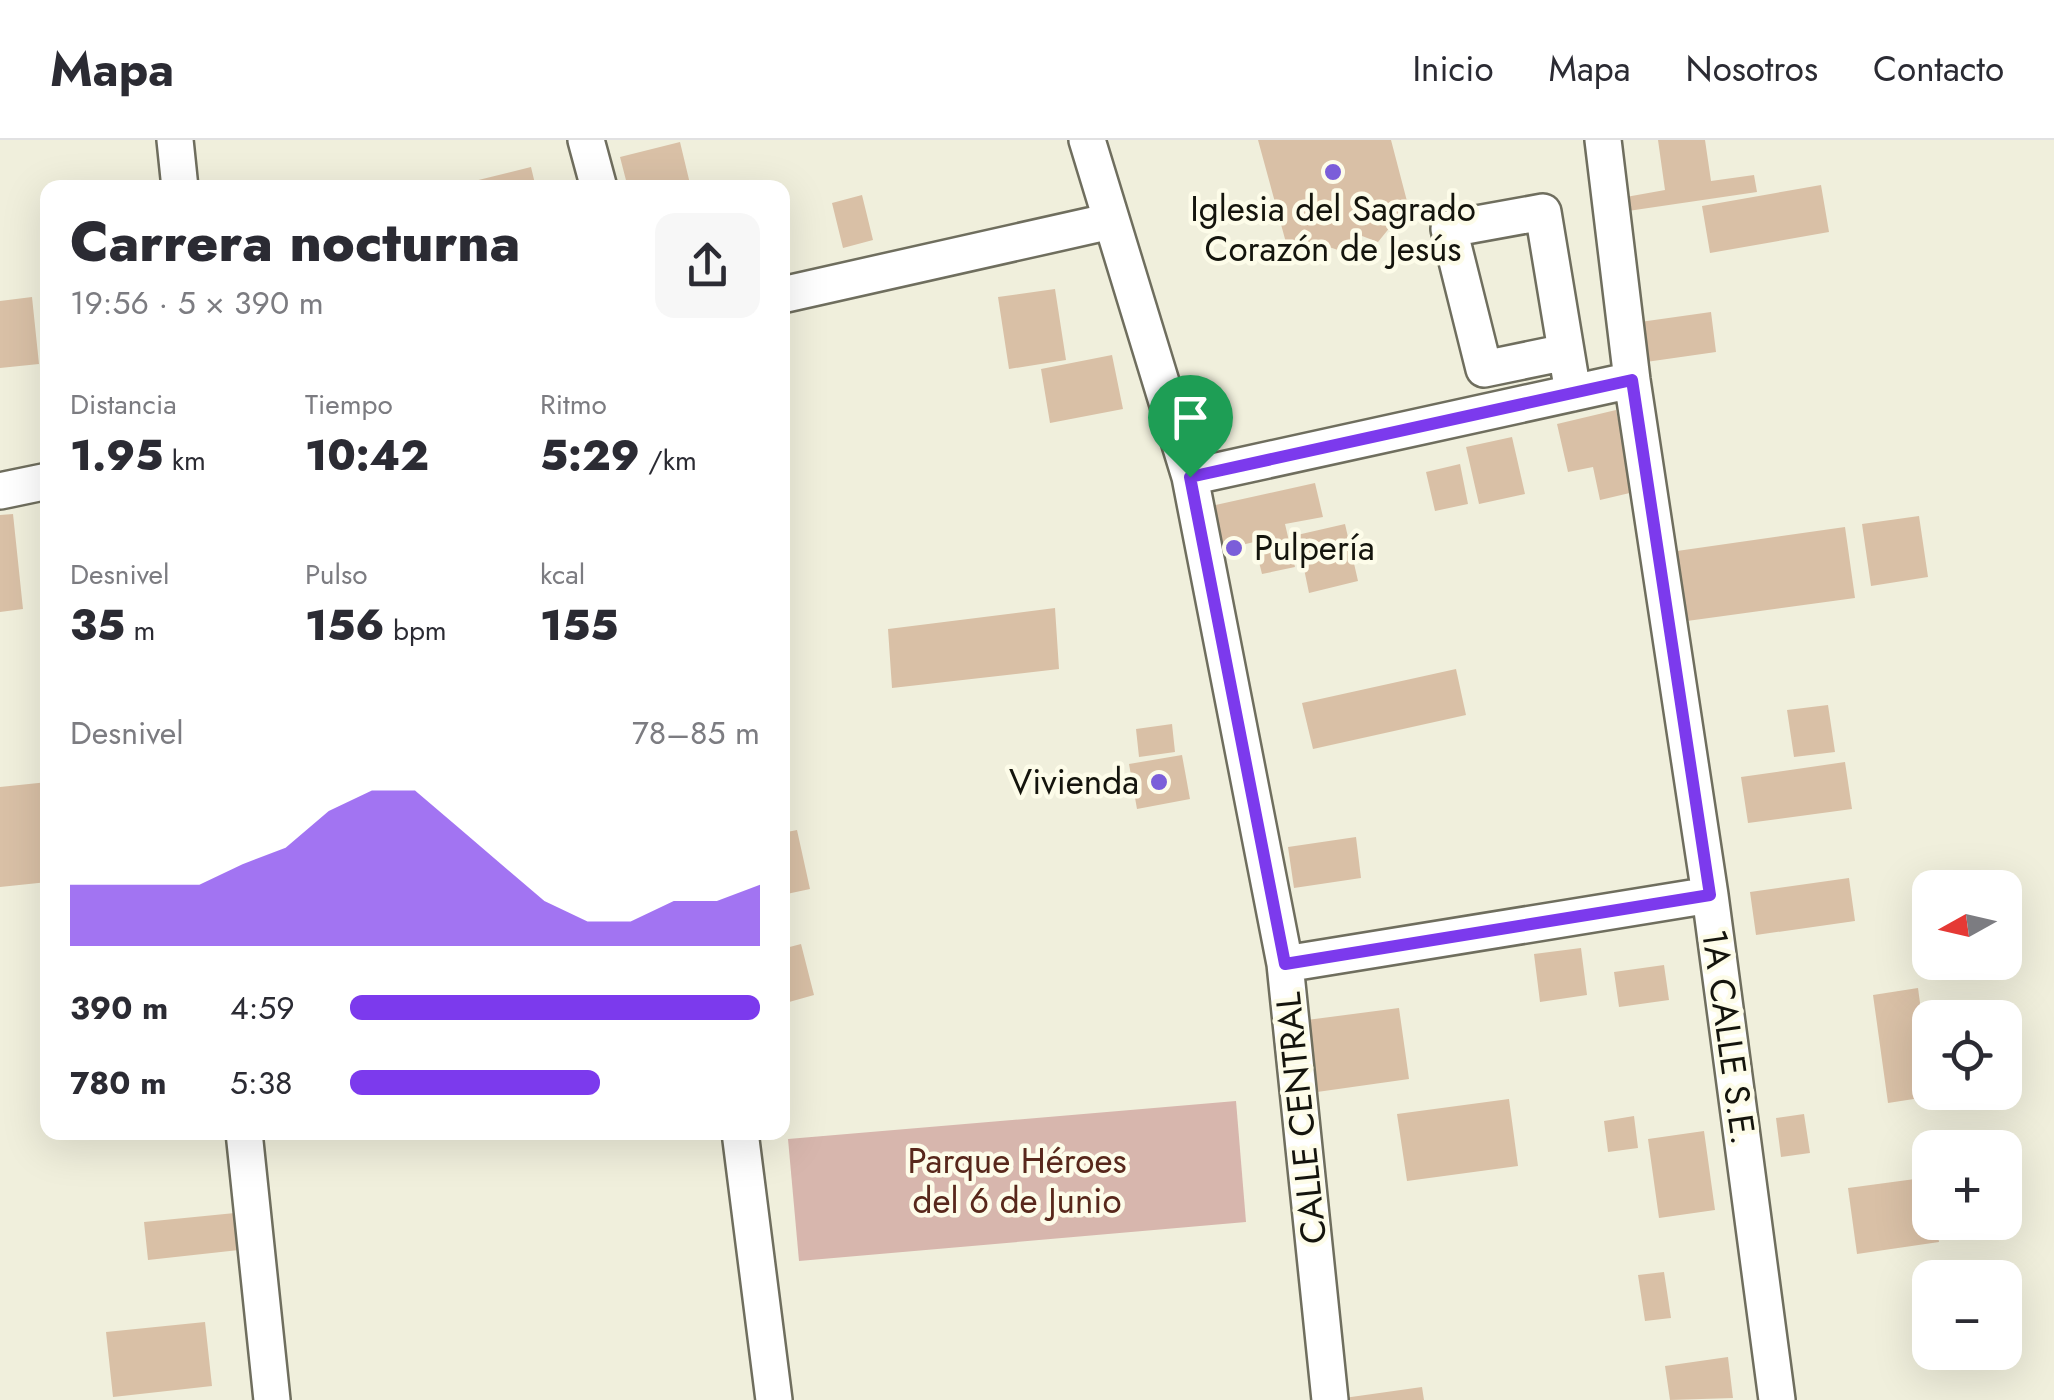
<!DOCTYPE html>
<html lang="es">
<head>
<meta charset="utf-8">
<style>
  :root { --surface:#fff; --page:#f7f7f7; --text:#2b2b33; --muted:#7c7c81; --line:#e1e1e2; --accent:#7c3aed }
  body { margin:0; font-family:Jost,sans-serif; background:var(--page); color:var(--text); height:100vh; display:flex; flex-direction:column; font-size:38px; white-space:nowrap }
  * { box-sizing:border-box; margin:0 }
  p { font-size:32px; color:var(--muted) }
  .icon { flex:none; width:55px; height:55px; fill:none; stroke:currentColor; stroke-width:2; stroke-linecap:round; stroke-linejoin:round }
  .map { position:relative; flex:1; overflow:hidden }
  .details { position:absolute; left:40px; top:40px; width:750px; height:960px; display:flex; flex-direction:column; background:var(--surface); border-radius:20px; box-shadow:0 10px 40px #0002 }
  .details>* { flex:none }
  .needle { width:65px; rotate:262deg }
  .buttons { position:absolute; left:1912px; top:730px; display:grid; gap:20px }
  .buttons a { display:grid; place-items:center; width:110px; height:110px; border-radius:20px; background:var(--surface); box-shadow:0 10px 40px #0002; font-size:50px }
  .pin { position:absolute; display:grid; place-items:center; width:85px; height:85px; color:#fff; margin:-102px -42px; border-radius:50% 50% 50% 0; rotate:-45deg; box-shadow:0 0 10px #0007 }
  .pin .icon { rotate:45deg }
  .round { display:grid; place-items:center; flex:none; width:105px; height:105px; border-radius:20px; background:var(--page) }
  .headline { display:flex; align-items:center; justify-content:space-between; height:170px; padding:0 30px }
  h1 { font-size:55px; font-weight:800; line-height:75px }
  .stats { display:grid; grid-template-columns:repeat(3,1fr); gap:15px; height:170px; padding:10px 30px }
  .stats div { display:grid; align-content:center }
  .stats b { font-size:42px; font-weight:800 }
  .stats small { font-size:28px; font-weight:400 }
  .stats p { font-size:28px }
  .chart { height:280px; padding:20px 30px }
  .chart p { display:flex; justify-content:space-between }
  .chart svg { width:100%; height:180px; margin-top:10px; fill:var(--accent); opacity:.7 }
  ul { padding:0 30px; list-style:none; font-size:32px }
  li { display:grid; grid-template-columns:160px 120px 1fr; align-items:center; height:75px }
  li i { height:25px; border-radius:12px; background:var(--accent) }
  header { display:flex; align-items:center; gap:60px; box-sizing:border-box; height:140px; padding:0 50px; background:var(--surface); border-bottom:2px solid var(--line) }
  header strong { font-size:48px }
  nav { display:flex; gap:55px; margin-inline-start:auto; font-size:35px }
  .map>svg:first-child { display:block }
  .green { fill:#d7b6ad }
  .building { fill:#d9c0a6 }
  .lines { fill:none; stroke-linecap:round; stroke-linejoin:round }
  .street-casing { stroke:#6f6e5e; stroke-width:40 }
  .street { stroke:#fff; stroke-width:35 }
  .route-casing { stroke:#fff; stroke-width:20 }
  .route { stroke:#7c3aed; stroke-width:12 }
  .poi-dot { fill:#7b5ed9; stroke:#fdfce9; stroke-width:4 }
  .labels { text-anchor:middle; stroke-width:9; stroke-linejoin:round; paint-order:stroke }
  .poi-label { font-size:35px; fill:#14140d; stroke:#fdfce9 }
  .street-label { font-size:35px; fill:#14140d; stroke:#fdfce9 }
  .park-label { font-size:35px; fill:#58271b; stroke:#fdfce9 }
</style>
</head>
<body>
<header>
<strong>Mapa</strong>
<nav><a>Inicio</a><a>Mapa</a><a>Nosotros</a><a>Contacto</a></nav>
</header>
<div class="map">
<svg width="2054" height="1260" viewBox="0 0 2054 1260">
  <rect width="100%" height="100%" fill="#f0efdc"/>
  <path class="green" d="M1236 961 1246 1082 799 1121 788 999Z"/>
  <path class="building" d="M1258 0H1391L1408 65 1378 102 1354 93 1347 113 1317 103 1288 110Z
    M1658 0H1705L1711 41 1754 35 1757 52 1628 71 1626 57 1665 50Z
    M680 2 691 48H628L620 17Z
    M531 27 536 48H454V46Z
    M1821 45 1829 92 1710 113 1702 66Z
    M862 55 873 100 843 108 832 63Z
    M1055 149 1066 220 1009 229 998 157Z
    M32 157 39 224 0 228V161Z
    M1711 172 1716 212 1646 222 1640 182Z
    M1112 215 1123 269 1050 283 1041 229Z
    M1616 270 1634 352 1600 360 1593 327 1568 332 1557 284Z
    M1512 297 1525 354 1479 364 1466 307Z
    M1460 324 1468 364 1435 371 1426 332Z
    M1315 343 1323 377 1285 384 1295 427 1262 434 1254 402 1221 410 1211 366Z
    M13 374 23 469 0 472V375Z
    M1919 376 1928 437 1871 446 1862 384Z
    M1345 384 1358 441 1309 453 1297 395Z
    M1845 387 1855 458 1687 481 1677 411Z
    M1055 468 1059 529 892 548 888 489Z
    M1456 529 1466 575 1313 609 1302 563Z
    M1828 565 1835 612 1794 617 1787 570Z
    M1172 584 1175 612 1139 617 1136 589Z
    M1182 615 1190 659 1137 669 1129 624Z
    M1845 622 1852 669 1748 683 1741 637Z
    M48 642V742L0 747V647Z
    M797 690 810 749 782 755V693Z
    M1356 697 1361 738 1294 748 1288 707Z
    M1849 738 1855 781 1756 795 1750 752Z
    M801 804 814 855 782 864V809Z
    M1581 808 1587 855 1540 862 1534 814Z
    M1664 825 1669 860 1619 867 1614 832Z
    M1918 848 1930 937V952H1932L1933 956 1888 963 1873 855Z
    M1399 868 1409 939 1317 952 1307 880Z
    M1509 959 1518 1026 1407 1041 1397 974Z
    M1804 974 1810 1013 1781 1017 1776 978Z
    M1634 976 1638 1008 1608 1012 1604 981Z
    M1704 991 1715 1070 1659 1078 1648 999Z
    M1930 1037V1082H1936L1939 1102 1857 1114 1848 1048Z
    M235 1073 239 1110 148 1120 144 1082Z
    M1664 1132 1671 1178 1645 1181 1638 1135Z
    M205 1182 212 1246 113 1257 106 1192Z
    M1728 1217 1733 1258 1670 1260 1665 1226Z
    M1422 1247 1424 1260H1344V1258Z"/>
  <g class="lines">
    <g class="street-casing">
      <path id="street" d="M175 0 180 48
        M586 0 599 48
        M1087 0 1190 337 1285 824 1330 1260
        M1603 0 1632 240 1710 755 1777 1260
        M782 155 1111 81
        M1566 212 1484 229 1449 89 1543 72 1573 253
        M1190 337 1632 240
        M0 351 48 341
        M1285 824 1710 755
        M244 992 272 1260
        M740 992 774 1260"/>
    </g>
    <use href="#street" class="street"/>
  </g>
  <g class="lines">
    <g class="route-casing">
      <path id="route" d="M1632 240 1710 755 1285 824 1190 337Z"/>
    </g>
    <use href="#route" class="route"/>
  </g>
  <g class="poi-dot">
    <circle cx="1333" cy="32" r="10"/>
    <circle cx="1234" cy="408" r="10"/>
    <circle cx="1159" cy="642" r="10"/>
  </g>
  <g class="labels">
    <g class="poi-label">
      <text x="1333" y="81">Iglesia del Sagrado<tspan x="1333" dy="40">Corazón de Jesús</tspan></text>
      <text x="1254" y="420" text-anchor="start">Pulpería</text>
      <text x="1139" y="654" text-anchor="end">Vivienda</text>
    </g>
    <g class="street-label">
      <text transform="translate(1729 897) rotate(82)" y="12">1A CALLE S.E.</text>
      <text transform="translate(1301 978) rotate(-96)" y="12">CALLE CENTRAL</text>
    </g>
    <g class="park-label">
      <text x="1017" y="1033">Parque Héroes<tspan x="1017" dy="40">del 6 de Junio</tspan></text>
    </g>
  </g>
</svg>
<div class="buttons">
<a><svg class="needle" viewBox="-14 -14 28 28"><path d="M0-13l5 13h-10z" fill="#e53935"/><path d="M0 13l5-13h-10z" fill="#7c7c81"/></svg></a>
<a><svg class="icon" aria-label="locate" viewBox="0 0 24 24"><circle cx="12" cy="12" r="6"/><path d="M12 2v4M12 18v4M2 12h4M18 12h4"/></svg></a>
<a>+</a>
<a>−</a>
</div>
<div class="pin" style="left:1190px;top:337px;background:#1e9e55"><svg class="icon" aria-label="arrive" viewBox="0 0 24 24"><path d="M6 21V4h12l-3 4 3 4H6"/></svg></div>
<section class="details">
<div class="headline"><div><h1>Carrera nocturna</h1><p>19:56 · 5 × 390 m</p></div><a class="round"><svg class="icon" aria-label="share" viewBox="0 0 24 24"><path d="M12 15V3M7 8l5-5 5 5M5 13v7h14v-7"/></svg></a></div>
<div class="stats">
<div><p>Distancia</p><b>1.95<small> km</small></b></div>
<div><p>Tiempo</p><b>10:42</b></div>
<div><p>Ritmo</p><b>5:29<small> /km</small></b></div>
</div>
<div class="stats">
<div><p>Desnivel</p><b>35<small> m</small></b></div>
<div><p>Pulso</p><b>156<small> bpm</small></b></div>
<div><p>kcal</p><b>155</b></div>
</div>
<div class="chart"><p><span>Desnivel</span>78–85 m</p>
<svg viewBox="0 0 160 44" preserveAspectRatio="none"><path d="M0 44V29L10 29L20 29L30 29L40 24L50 20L60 11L70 6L80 6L90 15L100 24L110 33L120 38L130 38L140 33L150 33L160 29V44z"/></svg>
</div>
<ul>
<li><b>390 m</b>4:59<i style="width:100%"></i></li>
<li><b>780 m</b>5:38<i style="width:61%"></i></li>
</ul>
</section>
</div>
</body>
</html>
